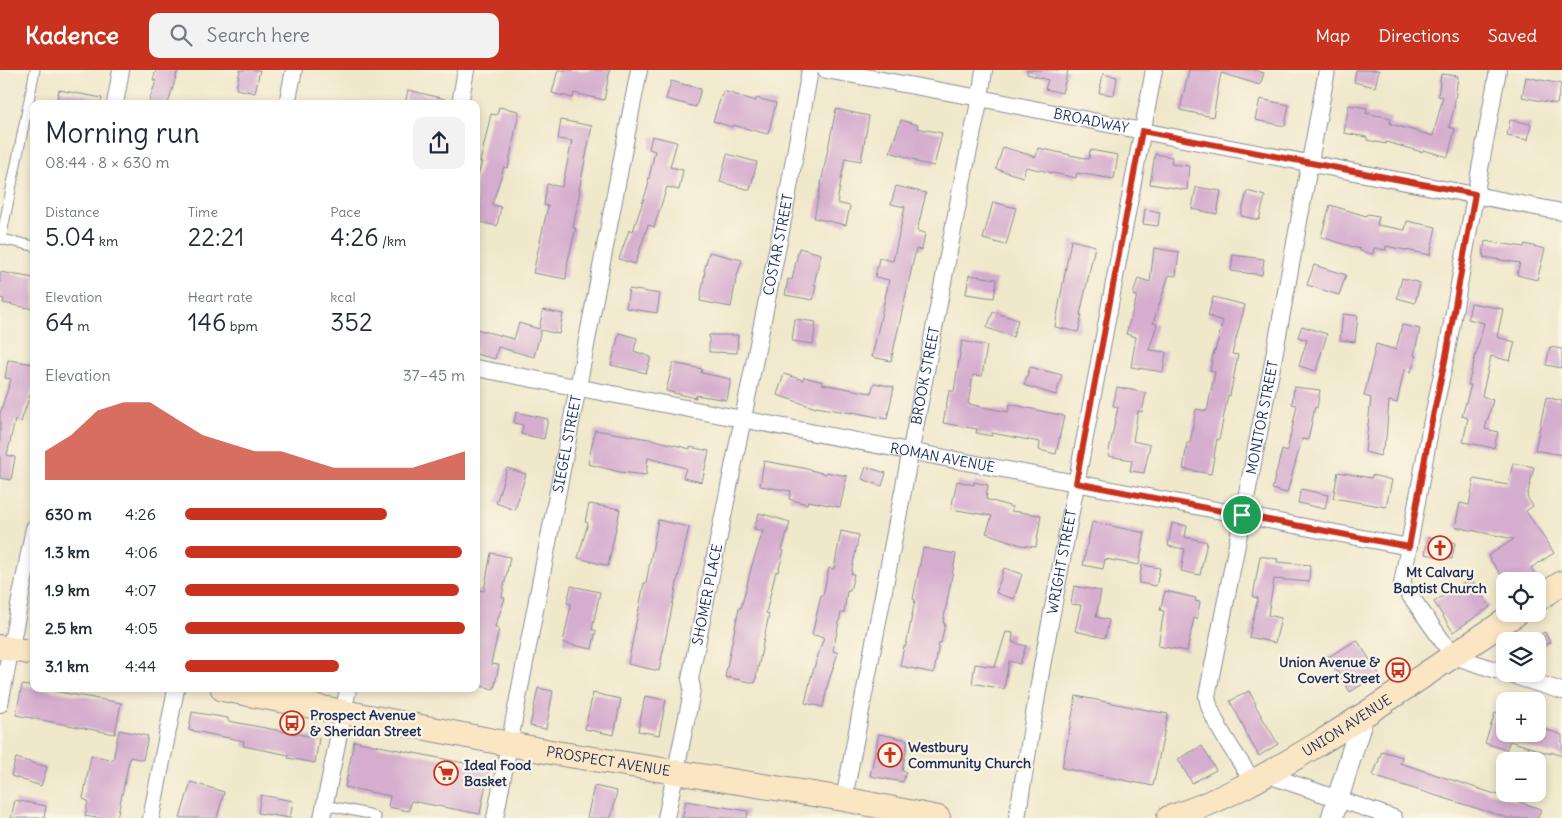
<!DOCTYPE html>
<html lang="en">
<head>
<meta charset="utf-8">
<style>
  :root { --surface:#fff; --page:#f2f2f3; --text:#1f2937; --muted:#747a83; --accent:#c8321e }
  body { margin:0; font-family:Delius,sans-serif; background:var(--page); color:var(--text); height:100vh; display:flex; flex-direction:column; font-size:19px; white-space:nowrap }
  * { box-sizing:border-box; margin:0 }
  p { font-size:16px; color:var(--muted) }
  .icon { flex:none; width:28px; height:28px; fill:none; stroke:currentColor; stroke-width:2; stroke-linecap:round; stroke-linejoin:round }
  .map { position:relative; flex:1; overflow:hidden }
  .side { position:absolute; left:30px; top:30px; width:450px; height:592px; display:flex; flex-direction:column; background:var(--surface); border-radius:10px; box-shadow:0 2px 8px #0003 }
  .side>* { flex:none }
  .tools { position:absolute; left:1496px; top:502px; display:grid; gap:10px }
  .tools a { display:grid; place-items:center; width:50px; height:50px; border-radius:10px; background:var(--surface); box-shadow:0 2px 8px #0003; font-size:25px }
  .pin { position:absolute; display:grid; place-items:center; width:42px; height:42px; color:#fff; margin:-21px; border:2px solid #fff; border-radius:50%; box-shadow:0 1px 5px #0007 }
  .round { display:grid; place-items:center; flex:none; width:52px; height:52px; border-radius:10px; background:var(--page) }
  .overview { display:flex; align-items:center; justify-content:space-between; height:85px; padding:0 15px }
  h1 { font-size:28px; font-weight:600; line-height:38px }
  .stats { display:grid; grid-template-columns:repeat(3,1fr); gap:8px; height:85px; padding:5px 15px }
  .stats div { display:grid; align-content:center }
  .stats b { font-size:25px; font-weight:600 }
  .stats small { font-size:14px; font-weight:400 }
  .stats p { font-size:14px }
  .chart { height:140px; padding:10px 15px }
  .chart p { display:flex; justify-content:space-between }
  .chart svg { width:100%; height:90px; margin-top:5px; fill:var(--accent); opacity:.7 }
  ul { padding:0 15px; list-style:none; font-size:16px }
  li { display:grid; grid-template-columns:80px 60px 1fr; align-items:center; height:38px }
  li i { height:12px; border-radius:6px; background:var(--accent) }
  header { display:flex; align-items:center; gap:30px; box-sizing:border-box; height:70px; padding:0 25px; background:var(--accent); color:#fff }
  header strong { font-size:24px }
  nav { display:flex; gap:28px; margin-inline-start:auto; font-size:18px }
  .search { width:350px; height:45px; background:var(--page); display:flex; align-items:center; gap:12px; box-sizing:border-box; padding:0 18px; border-radius:10px; color:var(--muted); font-size:19px }
  .map>svg:first-child { display:block }
  .building { fill:#d5adcf }
  .lines { fill:none; stroke-linecap:round; stroke-linejoin:round }
  .service-casing { stroke:#868c94; stroke-width:11 }
  .minor-casing { stroke:#868c94; stroke-width:18 }
  .tertiary-casing { stroke:#868c94; stroke-width:23 }
  .secondary-casing { stroke:#868c94; stroke-width:26 }
  .service { stroke:#fff; stroke-width:9 }
  .minor { stroke:#fff; stroke-width:16 }
  .tertiary { stroke:#fff; stroke-width:21 }
  .secondary { stroke:#fbe6c4; stroke-width:24 }
  .route-casing { stroke:#fff; stroke-width:10 }
  .route { stroke:#c8321e; stroke-width:6 }
  .labels { text-anchor:middle; stroke-width:4.5; stroke-linejoin:round; paint-order:stroke }
  .street-label { font-size:14px; fill:#1b2f5e; stroke:#fcf5e5 }
  .poi-label { font-size:14px; font-weight:bold; fill:#1b2f5e; stroke:#fcf5e5; text-anchor:start }
</style>
</head>
<body>
<header>
<strong>Kadence</strong>
<div class="search"><svg class="icon" aria-label="search" viewBox="0 0 24 24"><circle cx="10" cy="10" r="6"/><path d="M15 15l6 6"/></svg>Search here</div>
<nav><a>Map</a><a>Directions</a><a>Saved</a></nav>
</header>
<div class="map">
<svg width="1562" height="748" viewBox="0 0 1562 748">
  <rect width="100%" height="100%" fill="#fcf5e5"/>
  <filter id="ink" filterUnits="userSpaceOnUse"><feTurbulence type="fractalNoise" baseFrequency=".02" numOctaves="2"/><feDisplacementMap in="SourceGraphic" scale="10" xChannelSelector="R" yChannelSelector="G"/><feConvolveMatrix kernelMatrix="1 2 1 2 8 2 1 2 1" color-interpolation-filters="sRGB"/></filter>
  <filter id="wash" filterUnits="userSpaceOnUse"><feTurbulence type="fractalNoise" baseFrequency=".0096" numOctaves="4" result="noise"/><feDisplacementMap in="SourceGraphic" scale="20" xChannelSelector="R" yChannelSelector="G"/><feGaussianBlur stdDeviation="1.12" result="paint"/><feColorMatrix in="noise" values="0 0 0 0 0 0 0 0 0 0 0 0 0 0 0 0 0 1.4 0 .05"/><feComposite in="paint" operator="in"/></filter>
  <g filter="url(#wash)">
    <rect width="100%" height="100%" fill="#f0e8cb"/>
    <g id="blocks">
      <path class="building" d="M156 0H178L168 34H148L156 11 153 10Z
        M240 0H260L255 23 236 19Z
        M558 0H610L604 30 574 23 573 28 552 23Z
        M1027 0H1068L1062 23 1045 19 1048 10 1027 4Z
        M1189 0H1254L1264 3 1260 15 1221 3 1213 47 1180 40Z
        M1356 0H1379L1375 17 1354 12Z
        M1103 4 1117 7 1114 25 1099 23Z
        M1441 4 1458 6 1454 38 1449 57 1455 59 1448 87 1423 80 1422 82 1386 72V74L1367 70V67L1344 63 1349 35 1367 38 1366 43 1391 48 1390 54 1433 66 1443 27 1438 26Z
        M1526 7 1561 14 1557 34 1522 27Z
        M671 11 701 19 696 37 666 29Z
        M59 20 102 28 101 34H56Z
        M408 20 445 29V34H405Z
        M723 21 756 31V28L776 33 768 64 733 55 732 57 713 51Z
        M1260 29 1289 35 1285 56 1255 50Z
        M499 37 519 41 508 98 504 97 492 135 501 137 497 156 476 151V111L482 92H480L491 44 497 45Z
        M836 39 869 46 861 91 845 88 837 133 850 136 846 155 814 148Z
        M561 50 592 56 579 120H580L573 158H576L568 190 566 209 533 203 548 136 544 135 547 114 562 117 572 71 558 69Z
        M901 50 918 55 917 58 942 63 934 96 916 92V90L890 82Z
        M1510 50 1531 54 1528 70 1507 66Z
        M652 66 677 72 670 97 683 100 679 120 667 117 654 157 648 155 635 194 619 189 629 160 633 161 649 113 648 112 655 81 649 79Z
        M1003 77 1036 87 1038 78 1089 89 1090 80 1118 85 1114 109 1077 103 1076 108 1026 97 1023 107 996 99Z
        M727 84 757 92 750 120 720 112Z
        M1155 84 1172 87 1171 94 1189 96 1187 120 1150 114Z
        M896 116 926 123 917 161 925 163 922 180 916 179 891 291 872 287 889 210 875 207 879 188 893 191 905 137 891 134Z
        M1196 117 1221 121 1217 144 1192 139Z
        M1247 121 1265 126 1259 150 1241 146Z
        M993 132 1016 138 1006 175 983 169Z
        M1330 135 1366 146 1367 144 1379 146 1377 155 1405 160 1407 151 1436 157 1430 185 1386 176V180L1374 178 1373 184 1360 181V179L1321 167Z
        M1145 139 1160 142 1158 156 1143 154Z
        M1071 170 1095 176 1080 245H1082L1078 262 1055 257Z
        M1485 171 1524 177 1525 174 1545 179 1537 210 1517 205 1520 193 1483 187Z
        M799 178 821 184 814 214 816 215 813 230 785 225 788 209 792 210Z
        M1154 178 1179 182 1176 206 1169 205 1153 253 1157 254 1149 280 1166 282 1163 302 1131 297 1136 267 1126 264 1137 226 1133 225 1138 208 1150 212Z
        M709 182 742 190 736 209 731 237 700 231 705 201H704Z
        M1233 185 1264 189 1262 205 1231 201Z
        M1314 195 1346 205 1339 225 1307 215Z
        M0 202 34 208V239L3 233 4 229 0 228Z
        M969 205 997 209 994 228 966 224Z
        M1402 208 1420 213 1415 233 1397 228Z
        M629 219 660 224 657 243 626 238Z
        M1213 227 1245 235 1232 284 1238 285 1230 326 1228 325 1219 370 1217 369 1211 404 1183 399 1187 373H1190L1196 339 1207 341 1215 302 1210 301 1214 280 1215 281 1223 251 1208 246Z
        M1471 233 1503 239 1497 267 1515 272 1510 291 1491 286 1482 326 1493 330 1485 359 1498 362 1494 378 1463 372 1468 348 1462 346 1471 315H1468L1484 253 1468 249Z
        M543 240 563 244 559 264 541 260 534 287 498 277 495 289 476 284V259L514 269 519 253 539 259Z
        M993 242 1018 250 1013 267 987 258Z
        M1343 244 1358 246 1355 272 1340 270Z
        M795 249 816 252 813 274 792 271Z
        M1402 255 1420 259 1414 285 1416 286 1411 302 1404 300 1397 333 1389 331 1386 368 1380 386 1365 382 1371 328 1364 326 1376 274 1396 280Z
        M1302 256 1327 264 1316 301 1299 296 1307 270 1298 267Z
        M619 263 637 268 634 281 651 287 646 303 611 295Z
        M709 265H738L737 283 709 282Z
        M962 271 987 276 982 306 973 305 968 334 1008 342 1010 334 1064 346 1056 384 1039 380 1040 372 992 363V366L976 363 977 359 943 353 949 321H954Z
        M1550 277 1562 279V298L1546 295Z
        M8 290 34 294 32 319 21 352 15 350 7 385 15 387 11 410 0 408V343L11 309 5 308Z
        M673 293 702 299 701 303 731 309 727 330 696 325V328L666 321Z
        M1030 297 1062 305 1056 325 1024 315Z
        M784 304 803 310 804 307 823 312 822 314 871 323 874 313 894 317 887 349 852 342V343L816 337V338L777 325Z
        M1117 317 1146 323 1142 342 1138 341 1133 371 1150 375 1144 403 1130 401 1132 390 1108 386 1118 337 1113 336Z
        M1294 317 1320 320 1317 338 1315 337 1308 370 1302 369 1287 423 1272 419 1282 380 1287 382 1297 335 1292 334Z
        M1546 327 1562 331V385L1535 380Z
        M516 342 548 349 544 369 521 364 523 355 514 353Z
        M595 360 655 370 690 379V377L709 381 702 412 683 408 686 398 648 388 646 405 620 402 588 394Z
        M764 391 803 398 826 404V402L847 406 840 437 808 431 807 434 789 429 791 421 760 416Z
        M1513 393 1534 397 1527 427 1533 436 1526 441 1554 483 1531 498 1540 511H1505L1488 486 1514 469 1455 457 1460 433 1469 435 1474 409 1508 415Z
        M866 397 886 403 882 416 862 409Z
        M507 398 526 404 515 440 496 433Z
        M1338 402 1371 408 1372 405 1392 410 1386 437 1333 428Z
        M957 411 974 415V412L988 415 986 429 1012 437 1011 441 1041 445 1036 477 1021 475 986 463 992 446 951 439Z
        M1301 419 1328 425 1325 439 1298 433Z
        M589 434 620 439 608 496 578 488 588 453 585 452Z
        M759 443 790 452 782 480 784 481 778 502 776 501 766 543 769 544 755 613 725 607 739 538H741L752 495 763 461 754 459Z
        M658 450 689 457 678 508 659 601 628 594 644 513H646Z
        M1092 452 1145 463 1139 495 1105 489 1103 499 1083 495Z
        M1172 453 1187 456 1185 467 1207 472 1200 505 1181 501 1185 479 1168 476Z
        M841 461 859 465 851 504H854L850 521H847L844 543H841L833 581 838 583 828 613 823 637 805 633 811 607 824 567 812 565 821 525H823L829 498 834 499Z
        M1428 467 1455 473 1452 489 1425 484Z
        M923 478 956 484 943 553H945L941 573H939L934 603 900 596 904 576H906L915 530 913 529Z
        M491 483 510 487 502 527 505 528 495 557 499 558 491 594 499 595 494 619 476 615V519L484 521Z
        M1260 486 1278 489 1277 492 1310 495 1309 512 1274 509 1268 545 1281 548 1275 573 1249 567 1258 528 1253 527Z
        M1142 495 1160 498 1156 516 1139 513Z
        M1004 498 1022 504 1014 529 996 523Z
        M1471 508 1490 537 1453 562 1434 532Z
        M571 516 600 522 592 560H596L592 579 563 573 571 534 567 533Z
        M1074 516 1101 521 1096 547 1109 550 1105 568 1075 561 1081 535 1071 534Z
        M1165 521 1196 528 1195 531 1200 532 1197 549 1194 548 1187 581 1158 576 1164 541 1160 540Z
        M1006 562 1013 563 1012 572 1026 576 1020 594 1009 591 1004 619 972 613 975 594 995 597Z
        M1545 562 1550 572 1538 579V571H1533L1532 569Z
        M1357 570 1379 604 1350 622 1328 587Z
        M22 615 34 617V619H42L121 633 115 664 16 645Z
        M538 618 553 621 546 659 530 656Z
        M1249 621 1256 634 1255 635 1278 674 1259 686 1245 662 1246 661 1230 631Z
        M593 623 621 629 614 665 585 659Z
        M645 626 666 630 659 665 638 661Z
        M1076 626 1168 644 1153 716 1062 698Z
        M192 642 228 648V651L319 668 315 693 288 688 289 685 243 676 244 671 189 660Z
        M1495 643 1505 647V664H1538V657L1562 665V686L1551 682V684L1510 671 1506 680 1485 673Z
        M119 660 148 666 143 690 130 687 117 748H96L85 746 88 731 83 729 91 685 113 690Z
        M879 664 908 670 902 701 906 702 903 712 870 706Z
        M354 671 489 698 480 744 411 731 409 741 388 737 390 726 345 717Z
        M1202 676 1216 700 1192 713 1178 689Z
        M1382 681 1402 687 1400 693 1541 739 1538 748H1508L1373 706Z
        M16 688 47 697 41 716 11 706Z
        M191 712 224 722 217 748H180Z
        M594 716 617 721 611 748H587Z
        M261 725 293 731 290 748 258 743Z
        M15 730 46 736 44 748H11Z
        M686 731 748 741 747 748H682Z"/>
    </g>
  </g>
  <g filter="url(#ink)">
    <use href="#blocks" fill-opacity="0" stroke="#868c94" stroke-width="1"/>
    <g class="lines">
      <g class="service-casing">
        <path id="service" d="M34 176 1 169 35 0
          M325 735 369 744 376 748"/>
      </g>
      <g class="minor-casing">
        <g id="minor">
          <path id="s1" d="M826 0 980 28 1142 61 1562 142"/>
          <path d="M1498 0 1446 286 1430 360 1402 514 1453 586 1505 603"/>
          <path d="M115 34 121 0"/>
          <path d="M287 34 294 0"/>
          <path d="M460 34 466 0"/>
          <path id="s2" d="M476 298 1409 477"/>
          <path d="M1508 604 1562 621"/>
          <path d="M0 634 34 458"/>
          <path d="M1268 705 1394 748"/>
          <path id="s3" d="M1253 712C1240 690 1209 649 1207 626L1272 297 1327 0"/>
          <path id="s4" d="M844 729 962 113 980 28 984 0"/>
          <path d="M151 748 176 619"/>
          <path d="M322 748 348 619"/>
          <path id="s5" d="M495 748 639 0"/>
          <path id="s6" d="M666 748 690 632 692 618 690 609 783 151 810 0"/>
          <path id="s7" d="M1017 748 1042 596 1154 0"/>
        </g>
      </g>
      <g class="tertiary-casing">
        <path id="tertiary" d="M1332 748 1363 646"/>
      </g>
      <g class="secondary-casing">
        <g id="secondary">
          <path d="M1538 529 1562 513"/>
          <path d="M0 577 34 583"/>
          <path id="s8" d="M223 619 556 683 844 729 938 748"/>
          <path id="s9" d="M1169 748C1221 732 1272 702 1318 674 1385 633 1450 587 1516 544"/>
        </g>
      </g>
      <use href="#service" class="service"/>
      <use href="#minor" class="minor"/>
      <use href="#tertiary" class="tertiary"/>
      <use href="#secondary" class="secondary"/>
    </g>
  </g>
  <g class="lines" filter="url(#ink)">
    <g class="route-casing">
      <path id="route" d="M1142 61 1475 124 1446 286 1430 360 1409 477 1076 413Z"/>
    </g>
    <use href="#route" class="route"/>
  </g>
  <defs>
    <g id="church-ring" transform="scale(1.25)"><circle r="9.5" fill="#fcf5e5" stroke="#c8321e" stroke-width="1.5"/><path d="M-1.2-6h2.4v3.5h3.3v2.4h-3.3V6h-2.4V-.1h-3.3v-2.4h3.3Z" fill="#c8321e"/></g>
    <g id="bus-ring" transform="scale(1.25)"><circle r="9.5" fill="#fcf5e5" stroke="#c8321e" stroke-width="1.5"/><path d="M-5-6H5V4H4V6H2V4H-2V6H-4V4H-5ZM-3.5-4V0h7V-4ZM-3.5 1.2v1.5H-2V1.2ZM2 1.2v1.5H3.5V1.2Z" fill="#c8321e"/></g>
    <g id="supermarket-ring" transform="scale(1.25)"><circle r="9.5" fill="#fcf5e5" stroke="#c8321e" stroke-width="1.5"/><path d="M-6-5.5h2.5l.6 2H6L4.5 2H-2.5L-4.4-4H-6ZM-1.5 3.2a1.3 1.3 0 1 0 .1 0ZM3 3.2a1.3 1.3 0 1 0 .1 0Z" fill="#c8321e"/></g>
  </defs>
  <g fill-rule="evenodd">
    <use href="#church-ring" x="1440" y="478"/>
    <use href="#bus-ring" x="1398" y="600"/>
    <use href="#bus-ring" x="292" y="653"/>
    <use href="#church-ring" x="890" y="685"/>
    <use href="#supermarket-ring" x="446" y="703"/>
  </g>
  <g class="labels">
    <g class="street-label">
      <text dy="5" stroke="none"><textPath href="#s1" startOffset="270">BROADWAY</textPath></text>
      <text dy="5" stroke="none"><textPath href="#s6" startOffset="585">COSTAR STREET</textPath></text>
      <text dy="5" stroke="none"><textPath href="#s4" startOffset="431">BROOK STREET</textPath></text>
      <text dy="5" stroke="none"><textPath href="#s3" startOffset="382">MONITOR STREET</textPath></text>
      <text dy="5" stroke="none"><textPath href="#s5" startOffset="381">SIEGEL STREET</textPath></text>
      <text dy="5" stroke="none"><textPath href="#s2" startOffset="475">ROMAN AVENUE</textPath></text>
      <text dy="5" stroke="none"><textPath href="#s7" startOffset="260">WRIGHT STREET</textPath></text>
      <text dy="5" stroke="none"><textPath href="#s6" startOffset="228">SHOMER PLACE</textPath></text>
      <text dy="5" stroke="none"><textPath href="#s9" startOffset="201">UNION AVENUE</textPath></text>
      <text dy="5" stroke="none"><textPath href="#s8" startOffset="392">PROSPECT AVENUE</textPath></text>
    </g>
    <g class="poi-label">
      <text x="1440" y="507" text-anchor="middle">Mt Calvary<tspan x="1440" dy="16">Baptist Church</tspan></text>
      <text x="1380" y="597" text-anchor="end">Union Avenue &amp;<tspan x="1380" dy="16">Covert Street</tspan></text>
      <text x="310" y="650">Prospect Avenue<tspan x="310" dy="16">&amp; Sheridan Street</tspan></text>
      <text x="908" y="682">Westbury<tspan x="908" dy="16">Community Church</tspan></text>
      <text x="464" y="700">Ideal Food<tspan x="464" dy="16">Basket</tspan></text>
    </g>
  </g>
</svg>
<div class="tools">
<a><svg class="icon" aria-label="locate" viewBox="0 0 24 24"><circle cx="12" cy="12" r="6"/><path d="M12 2v4M12 18v4M2 12h4M18 12h4"/></svg></a>
<a><svg class="icon" aria-label="layers" viewBox="0 0 24 24"><path d="M12 4l9 5-9 5-9-5zM3 14l9 5 9-5"/></svg></a>
<a>+</a>
<a>−</a>
</div>
<div class="pin" style="left:1242px;top:445px;background:#1e9e55"><svg class="icon" aria-label="arrive" viewBox="0 0 24 24"><path d="M6 21V4h12l-3 4 3 4H6"/></svg></div>
<section class="side">
<div class="overview"><div><h1>Morning run</h1><p>08:44 · 8 × 630 m</p></div><a class="round"><svg class="icon" aria-label="share" viewBox="0 0 24 24"><path d="M12 15V3M7 8l5-5 5 5M5 13v7h14v-7"/></svg></a></div>
<div class="stats">
<div><p>Distance</p><b>5.04<small> km</small></b></div>
<div><p>Time</p><b>22:21</b></div>
<div><p>Pace</p><b>4:26<small> /km</small></b></div>
</div>
<div class="stats">
<div><p>Elevation</p><b>64<small> m</small></b></div>
<div><p>Heart rate</p><b>146<small> bpm</small></b></div>
<div><p>kcal</p><b>352</b></div>
</div>
<div class="chart"><p><span>Elevation</span>37–45 m</p>
<svg viewBox="0 0 160 44" preserveAspectRatio="none"><path d="M0 44V30L10 22L20 10L30 6L40 6L50 14L60 22L70 26L80 30L90 30L100 34L110 38L120 38L130 38L140 38L150 34L160 30V44z"/></svg>
</div>
<ul>
<li><b>630 m</b>4:26<i style="width:72%"></i></li>
<li><b>1.3 km</b>4:06<i style="width:99%"></i></li>
<li><b>1.9 km</b>4:07<i style="width:98%"></i></li>
<li><b>2.5 km</b>4:05<i style="width:100%"></i></li>
<li><b>3.1 km</b>4:44<i style="width:55%"></i></li>
</ul>
</section>
</div>
</body>
</html>
